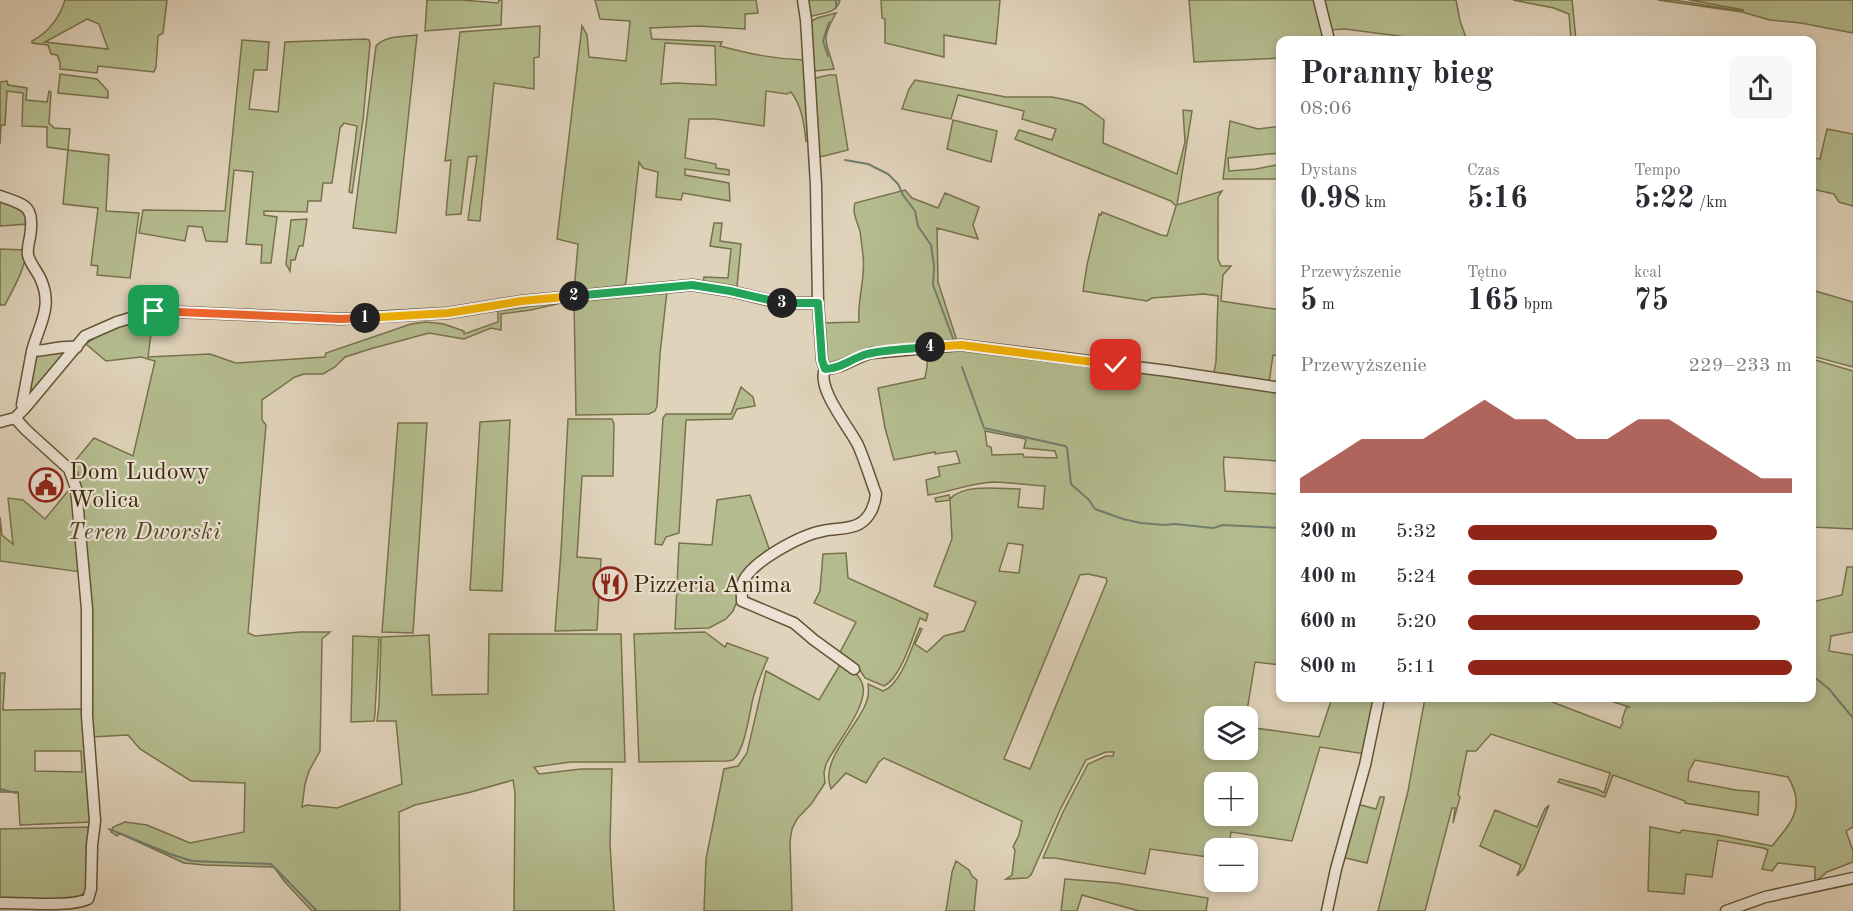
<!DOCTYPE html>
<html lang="pl">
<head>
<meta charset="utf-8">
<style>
  :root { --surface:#fff; --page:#f7f7f7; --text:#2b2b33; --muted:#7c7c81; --accent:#8f2418 }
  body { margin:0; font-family:"Old Standard TT",serif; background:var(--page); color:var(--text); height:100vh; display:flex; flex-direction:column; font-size:22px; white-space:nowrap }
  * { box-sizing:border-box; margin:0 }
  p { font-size:20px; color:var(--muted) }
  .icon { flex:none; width:33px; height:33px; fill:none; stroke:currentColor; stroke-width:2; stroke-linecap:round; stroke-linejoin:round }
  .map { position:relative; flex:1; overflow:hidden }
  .sheet { position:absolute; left:1276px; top:36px; width:540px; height:666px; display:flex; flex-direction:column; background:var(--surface); border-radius:12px; box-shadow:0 3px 9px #0003 }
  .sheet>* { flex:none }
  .tools { position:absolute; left:1204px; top:706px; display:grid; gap:12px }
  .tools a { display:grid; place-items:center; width:54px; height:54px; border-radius:12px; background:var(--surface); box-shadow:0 3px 9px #0003; font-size:30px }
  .pin { position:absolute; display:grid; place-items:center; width:51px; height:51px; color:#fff; margin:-26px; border-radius:12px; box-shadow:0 3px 9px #0006 }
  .km { position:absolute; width:30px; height:30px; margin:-15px; border-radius:50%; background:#222; color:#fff; font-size:16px; line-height:30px; text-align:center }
  .round { display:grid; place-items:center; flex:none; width:63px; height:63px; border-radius:12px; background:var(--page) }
  .overview { display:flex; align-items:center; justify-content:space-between; height:102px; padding:0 24px }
  h1 { font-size:33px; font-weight:600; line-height:45px }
  .metrics { display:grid; grid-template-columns:repeat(3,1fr); gap:9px; height:102px; padding:6px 24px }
  .metrics div { display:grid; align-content:center }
  .metrics b { font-size:30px; font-weight:600 }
  .metrics small { font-size:16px; font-weight:400 }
  .metrics p { font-size:16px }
  .chart { height:168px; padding:12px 24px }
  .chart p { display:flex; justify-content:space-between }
  .chart svg { width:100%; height:108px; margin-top:6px; fill:var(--accent); opacity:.7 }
  ul { padding:0 24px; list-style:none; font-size:20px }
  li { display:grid; grid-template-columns:96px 72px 1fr; align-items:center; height:45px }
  li i { height:15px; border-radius:8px; background:var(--accent) }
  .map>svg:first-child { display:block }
  .green { fill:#b4bc8f; stroke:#78724c; stroke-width:1.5; fill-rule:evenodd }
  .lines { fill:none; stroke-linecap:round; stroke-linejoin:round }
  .stream { stroke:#717e6f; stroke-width:2 }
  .minor-casing { stroke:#655335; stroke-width:13 }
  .minor { stroke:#ebe2d3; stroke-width:10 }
  .split-1-casing { stroke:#fff; stroke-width:12 }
  .split-2-casing { stroke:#fff; stroke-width:12 }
  .split-3-casing { stroke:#fff; stroke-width:12 }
  .split-4-casing { stroke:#fff; stroke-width:12 }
  .split-5-casing { stroke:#fff; stroke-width:12 }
  .split-1 { stroke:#f0652b; stroke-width:8 }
  .split-2 { stroke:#f5b400; stroke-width:8 }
  .split-3 { stroke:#22a559; stroke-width:8 }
  .split-4 { stroke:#22a559; stroke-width:8 }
  .split-5 { stroke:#f5b400; stroke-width:8 }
  .labels { text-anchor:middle; stroke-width:4.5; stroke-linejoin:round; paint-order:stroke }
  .poi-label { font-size:24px; fill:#3c2808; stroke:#ebe2d3; text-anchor:start }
  .park-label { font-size:24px; font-style:italic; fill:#544623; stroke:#ebe2d3 }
</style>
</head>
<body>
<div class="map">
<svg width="1853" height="911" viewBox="0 0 1853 911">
  <rect width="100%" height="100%" fill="#e0d3bb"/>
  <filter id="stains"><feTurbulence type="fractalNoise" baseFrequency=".00333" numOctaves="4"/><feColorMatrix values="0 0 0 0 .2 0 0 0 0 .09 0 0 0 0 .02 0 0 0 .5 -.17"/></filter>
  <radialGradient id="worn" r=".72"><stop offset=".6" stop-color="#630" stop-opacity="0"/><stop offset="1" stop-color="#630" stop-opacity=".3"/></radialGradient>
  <path class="green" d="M65 0H167L163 33 158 36 156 67 154 72 98 66 97 73 60 69V62L57 55 51 54 48 45 32 43V41C48 33 60 17 65 0ZM87 19 99 24 108 49 45 42Z
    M427 0H462L498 3 499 0H502L501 25 425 31Z
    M595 0H756L758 13 745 14V29L699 26 650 28 652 39 722 42 720 46C750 54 774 59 805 60L810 141H806C804 124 802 106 791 92L787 94 766 91 764 126 716 119H689L685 158 716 164V168L729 170V175L685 169V175L729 183 730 201 683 193 681 200 656 197 658 172 643 168 639 162 626 282 625 285 574 291 578 244 557 239 582 26 587 35 589 57 626 61 630 21 600 19ZM665 43 715 46 716 85 676 83 661 84Z
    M805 0H840C837 13 824 13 812 16L810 15Z
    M881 0H1000L996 44 944 35V57L885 43V19L882 18Z
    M1189 0H1317L1327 40H1281V58L1194 62Z
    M1321 0H1456L1460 21 1467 40H1429L1345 29 1328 30Z
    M1513 0H1572L1576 40H1571L1569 14 1554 8Z
    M1658 0H1674L1741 11 1744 10 1689 0H1853V33L1801 23 1770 20 1742 12Z
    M836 13C820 42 826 39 834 69L815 71 813 70 810 22 817 18Z
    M540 26 539 57 534 58V89L494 83 480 221 468 220 477 156 468 157 461 214 446 215 451 160 445 161 460 32Z
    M417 35 396 233 353 228 376 46C385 35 404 37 417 35Z
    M365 39 369 40 370 43 363 120 352 193 349 192 357 126 344 123 340 128 332 183H323L321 201H308L307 212 264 211V215L277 217 271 263H261L262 245 246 244 253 172 234 170 227 242 206 241 202 227 188 226 185 241 139 233 143 210 225 211 242 40 269 42 267 70H254L249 109 278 112 285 42Z
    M60 74 97 79 108 91V98L58 93Z
    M829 75H836L848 150 820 157 818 156 811 79Z
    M915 80 1006 97H1052L1067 100 1082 104 1104 120 1103 143 1177 174 1185 142 1183 110 1192 111 1177 205 1222 191 1218 197V259L1221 266H1231L1223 275 1221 301 1281 310V356L1273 355 1269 383 1211 375 1214 372 1216 362 1218 296 1204 294 1152 298 1147 301 1083 291 1087 265 1099 214 1101 215 1102 212 1161 235 1167 236 1176 206 1171 201 1015 139 1019 130 1052 140 1056 129 1022 119 1024 111 958 95 951 119 902 109 909 89Z
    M7 81 8 85 27 88 26 100 47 102 49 91 51 92 49 123 54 128 70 129 68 150 109 155 106 211 139 213 130 278 97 275 98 266 91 265 98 208 63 204 68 150 47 147V127L22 126 23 93 7 91 5 125H1L0 144V82Z
    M953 120 997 131 991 162 947 149Z
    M1230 121 1258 129 1281 126V153L1228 158 1229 171 1256 169 1281 164V179H1223Z
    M1827 129 1853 134V206L1839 202 1834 194 1812 189V158L1820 159Z
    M905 190 912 198 938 208 945 193 979 207 973 225 978 239 937 228 938 282 957 341 833 366 826 363 822 323 859 322C857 299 866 278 863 255 862 247 861 239 860 231 857 221 852 213 855 203Z
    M0 198 25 208 28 224 0 226Z
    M307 219 303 246H299L295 260H291L290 271 286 264 291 220Z
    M714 223H722L720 241 741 244 737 287 703 283 704 277 728 278 731 249 710 246Z
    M0 249 25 250C29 262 11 293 5 305H0Z
    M1812 290 1853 302V367L1812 356Z
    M667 291 660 354 657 406 655 411 649 414 576 415 574 300 531 310 501 314V330L491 328 464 339 429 333 370 349 345 357 335 367 323 374H304L295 377 262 400V420L266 425 248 633 255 636 300 632H330L322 639 320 751 309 771 305 784 302 807 307 805 337 808 402 784 396 721H377L379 705 381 637 429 635 432 695 488 694 489 634H621L625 762H571L534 767 539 774 581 769H612L610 843 614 911H514L515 793 513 780 471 792 415 805 399 812 400 911H312L284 881 274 867 205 865 184 863 119 833 117 836 111 832 113 827 125 822 147 825 190 843 244 832 245 783 191 781 140 749 128 735 91 737 80 487 78 472 70 467 94 438 133 456 155 361 141 357 106 361 86 344C105 330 130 319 153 318L148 357 210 354 236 363 325 357 326 353 411 324 426 322 444 324 464 331V334L498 322V311L574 300Z
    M68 348 27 401 34 356Z
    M960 348 1281 391 1278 461 1224 457C1222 469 1226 479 1225 491L1281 494V588L1279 603 1281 604V665L1255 662 1246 717H1215V750H1248V727L1319 737 1332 698H1375L1365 754 1320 747 1292 841 1231 832 1229 847 1246 849H1215V858L1150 849 1145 874 1055 858H1043L1063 812 1088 764 1106 756H1113L1114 752H1106L1086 760 1060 810 1031 875 1027 878 1006 879 1012 875 1015 850 1013 847 1019 835 1022 821 884 758 879 762 866 783 846 773 831 789C819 760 857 728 866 703 869 697 869 691 868 684L883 691C902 684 912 645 920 628L922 629 915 644 927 652 944 636 964 631 976 602 934 586 952 539 950 500 936 502 935 498 949 495 950 499C964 483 1001 489 1020 489L1018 507 1043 509 1045 486C1029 485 1008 482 993 482 971 483 950 492 928 495L926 480 940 476 938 467 960 463 956 451 935 454V452L894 460 885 428 878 388 925 378 927 367 928 350ZM985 431 1026 439 1024 448 1055 451 1057 458 1024 457 1023 454 992 455 991 447 987 446ZM1008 543 1023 545 1019 573 999 571ZM1088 574 1106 578 1107 581 1030 769 1004 759 1080 575ZM1215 783H1248V816H1215Z
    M1812 359 1853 371V529L1812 527Z
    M741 387 753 397 755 406 737 409 732 419 686 420 679 533 666 537 662 545 655 544 663 418 666 414H731Z
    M568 419H612L614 424 613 476H582L577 557 601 559 597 630 555 631 561 552Z
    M510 420 502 591 470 590 480 422Z
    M398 423H427L413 633 382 632Z
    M73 485 81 572 0 561V517L2 535 13 544 8 498 23 500 45 519Z
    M750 495 771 554 752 565 733 611 726 619 709 628 675 629 679 543 712 545 717 500Z
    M846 553 848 578 928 614 926 621 920 618C913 636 901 678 884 686L865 678 860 670 838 656 856 622 814 603 820 591 823 554Z
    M1847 567H1853V632L1831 636 1829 651 1853 655V827L1846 831 1853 851V862L1827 872 1815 882V867L1778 863 1772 871 1762 869 1768 850 1763 848 1718 840 1712 877 1686 874 1684 894 1648 891 1650 827 1680 833 1682 830 1718 835 1772 846C1792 822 1806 807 1788 777L1695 760 1689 771 1688 781 1736 790 1759 792 1758 815 1685 803V801L1613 775 1605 797 1558 782 1560 779 1597 789 1604 793 1610 773 1491 734 1476 751H1467L1458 795 1460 797 1453 823 1455 808H1452L1425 911H1378L1408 791 1425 698H1542L1620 728 1623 722 1622 720 1626 708 1629 707 1602 698H1812V602L1842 595Z
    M705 632 725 647 727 643 768 658C762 671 757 684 753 698 749 715 745 750 733 760L727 761 639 762 634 634Z
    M353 636 379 637 375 713 374 721 351 722Z
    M841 663C849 668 859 674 862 683 871 703 835 745 826 764L824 772 825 783 812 803 797 819 792 829 790 841 792 911H704L706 859 724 769 738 766 747 753 766 671 819 700Z
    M0 673H5L3 710 84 709 91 822 20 825 18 792H0ZM35 751H81L82 772 35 771Z
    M1380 797H1384V799L1367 863 1341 857 1357 804 1376 809Z
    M1549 805 1524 868 1517 876 1521 865 1480 846 1495 810 1537 827 1545 809Z
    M91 827C90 845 93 875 85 891 78 906 16 900 0 900V829Z
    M956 861 969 870 972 876 977 880 974 911H946L952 872Z
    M1065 879 1116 883 1208 898 1206 911H1139L1082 895 1077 911H1061Z"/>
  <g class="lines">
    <path class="stream" d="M836 0V8
      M828 56 823 41 829 22
      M845 160 868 164 888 174 898 184 903 195 915 211 918 226 931 245 934 266 933 285 954 341
      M962 367 984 428 1065 446 1067 448 1071 484 1089 500 1095 509 1123 519 1141 523 1164 525 1175 524 1213 528 1223 525 1281 528
      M1812 675 1829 689 1853 718
      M0 789 16 793
      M109 829 170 854 192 861 271 864 317 911"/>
    <g class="minor-casing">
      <path id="minor" d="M803 0 806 20 816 185 818 303 822 360 825 369C816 388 849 427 858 445 865 461 870 478 876 494 875 505 870 518 859 524 848 530 834 528 823 531 801 535 752 561 743 582 741 588 742 594 742 601L794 623 814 640 854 669
        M1319 0 1329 40
        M0 196C26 205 35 206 30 237 29 242 27 249 28 255 30 264 38 272 41 280 53 307 39 325 32 351
        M825 369C842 369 855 357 872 353L961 345 1168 371 1281 388
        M24 409 22 405 32 351C47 351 61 345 77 347
        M0 422 15 418 24 409 85 336 117 322 154 311 341 319 448 313 522 301 692 285 730 291 780 303H818
        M0 903C24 902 67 908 88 899L91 889 92 845 95 821 87 716V609L76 488 69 469 26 430 15 418
        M1327 911 1336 869 1365 765 1379 698
        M1726 911 1765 897 1853 878"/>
    </g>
    <use href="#minor" class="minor"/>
  </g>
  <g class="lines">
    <g class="split-1-casing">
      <path id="split-1" d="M154 311 341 319 365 318"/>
    </g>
    <g class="split-2-casing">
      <path id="split-2" d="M365 318 448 313 522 301 574 296"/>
    </g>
    <g class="split-3-casing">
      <path id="split-3" d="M574 296 692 285 730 291 782 303"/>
    </g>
    <g class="split-4-casing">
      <path id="split-4" d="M782 303H818L822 360 825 369C841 369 852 358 867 354 887 349 909 349 930 347"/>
    </g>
    <g class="split-5-casing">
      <path id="split-5" d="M930 347 961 345 1116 365"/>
    </g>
    <use href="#split-1" class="split-1"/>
    <use href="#split-2" class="split-2"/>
    <use href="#split-3" class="split-3"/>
    <use href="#split-4" class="split-4"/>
    <use href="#split-5" class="split-5"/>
  </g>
  <defs>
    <g id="civic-ring" transform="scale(1.725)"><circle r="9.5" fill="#ebe2d3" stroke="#8f2418" stroke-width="1.5"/><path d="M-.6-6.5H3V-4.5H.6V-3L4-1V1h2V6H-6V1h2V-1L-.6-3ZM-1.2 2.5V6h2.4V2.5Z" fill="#8f2418"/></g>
    <g id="restaurant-ring" transform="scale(1.725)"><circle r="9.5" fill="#ebe2d3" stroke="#8f2418" stroke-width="1.5"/><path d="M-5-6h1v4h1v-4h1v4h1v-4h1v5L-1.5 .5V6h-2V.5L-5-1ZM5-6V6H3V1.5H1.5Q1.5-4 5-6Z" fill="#8f2418"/></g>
  </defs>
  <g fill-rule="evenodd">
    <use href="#civic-ring" x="46" y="485"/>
    <use href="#restaurant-ring" x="610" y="584"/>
  </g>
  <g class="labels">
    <g class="poi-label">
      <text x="69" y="479">Dom Ludowy<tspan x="69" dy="28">Wolica</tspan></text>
      <text x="633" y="592">Pizzeria Anima</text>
    </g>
    <g class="park-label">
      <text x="144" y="539">Teren Dworski</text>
    </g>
  </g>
  <rect width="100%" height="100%" filter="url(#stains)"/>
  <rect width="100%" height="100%" fill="url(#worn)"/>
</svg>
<div class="tools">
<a><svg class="icon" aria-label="layers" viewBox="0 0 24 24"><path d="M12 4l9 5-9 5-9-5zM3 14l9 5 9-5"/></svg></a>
<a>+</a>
<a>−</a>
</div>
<div class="pin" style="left:154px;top:311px;background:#1e9e55"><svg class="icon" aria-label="arrive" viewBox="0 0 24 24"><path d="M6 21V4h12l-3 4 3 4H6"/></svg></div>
<div class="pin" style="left:1116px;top:365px;background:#d93025"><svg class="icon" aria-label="check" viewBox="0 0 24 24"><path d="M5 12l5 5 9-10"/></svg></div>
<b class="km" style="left:365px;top:318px">1</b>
<b class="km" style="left:574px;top:296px">2</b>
<b class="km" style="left:782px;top:303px">3</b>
<b class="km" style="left:930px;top:347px">4</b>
<section class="sheet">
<div class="overview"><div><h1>Poranny bieg</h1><p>08:06</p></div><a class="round"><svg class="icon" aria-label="share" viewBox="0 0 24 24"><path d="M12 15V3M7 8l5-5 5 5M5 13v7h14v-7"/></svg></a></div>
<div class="metrics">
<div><p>Dystans</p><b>0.98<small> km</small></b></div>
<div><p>Czas</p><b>5:16</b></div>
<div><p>Tempo</p><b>5:22<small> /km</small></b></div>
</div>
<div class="metrics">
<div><p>Przewyższenie</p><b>5<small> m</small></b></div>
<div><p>Tętno</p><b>165<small> bpm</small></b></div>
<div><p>kcal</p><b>75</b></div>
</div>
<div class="chart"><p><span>Przewyższenie</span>229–233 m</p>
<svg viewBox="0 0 160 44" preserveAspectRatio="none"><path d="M0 44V38L10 30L20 22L30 22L40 22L50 14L60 6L70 14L80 14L90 22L100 22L110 14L120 14L130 22L140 30L150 38L160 38V44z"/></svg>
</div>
<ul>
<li><b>200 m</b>5:32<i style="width:77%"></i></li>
<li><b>400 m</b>5:24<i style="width:85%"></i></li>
<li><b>600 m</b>5:20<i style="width:90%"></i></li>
<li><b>800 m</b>5:11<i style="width:100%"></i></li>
</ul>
</section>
</div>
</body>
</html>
